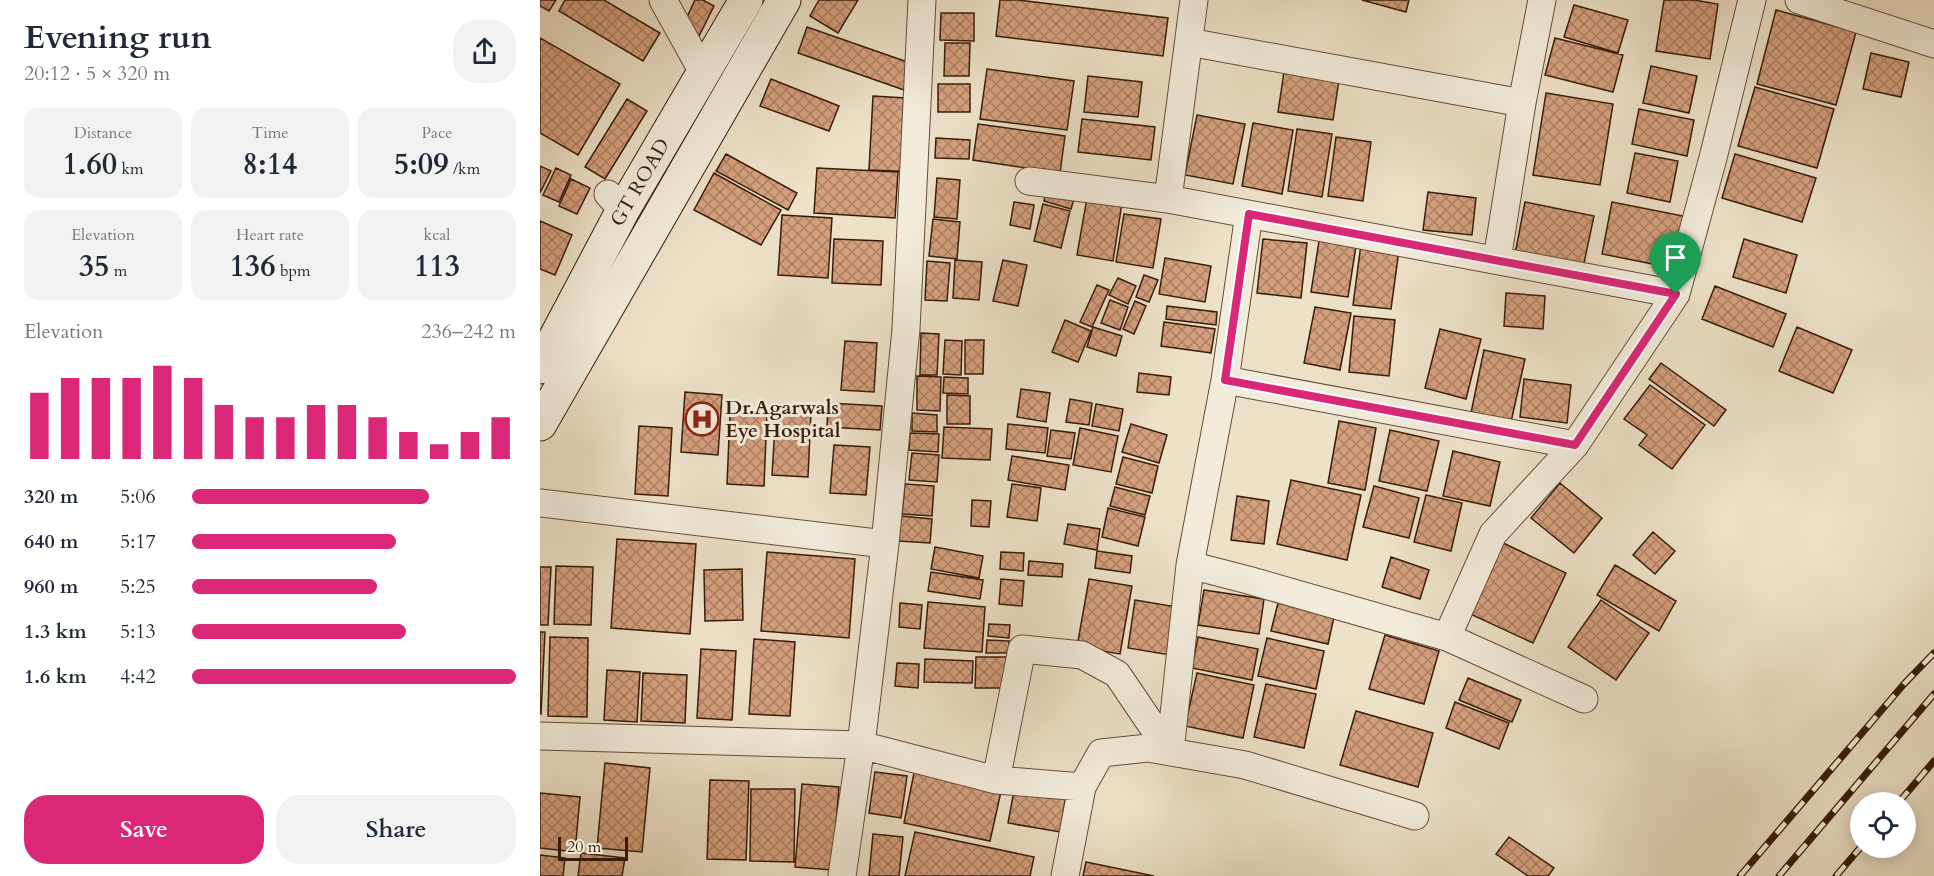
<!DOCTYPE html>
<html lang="en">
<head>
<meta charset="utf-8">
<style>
  :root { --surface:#fff; --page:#f2f2f3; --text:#1f2937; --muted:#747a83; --accent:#db2777 }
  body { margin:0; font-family:Cardo,serif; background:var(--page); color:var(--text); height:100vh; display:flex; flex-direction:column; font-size:22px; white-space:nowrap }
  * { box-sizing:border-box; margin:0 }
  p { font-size:20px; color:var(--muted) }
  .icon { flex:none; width:33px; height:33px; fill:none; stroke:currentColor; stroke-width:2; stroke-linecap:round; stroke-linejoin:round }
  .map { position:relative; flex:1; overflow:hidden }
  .drawer { display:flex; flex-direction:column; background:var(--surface); width:540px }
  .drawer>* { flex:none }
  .tools { position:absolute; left:1310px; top:792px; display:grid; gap:12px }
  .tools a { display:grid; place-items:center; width:66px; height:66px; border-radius:50%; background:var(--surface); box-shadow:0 3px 15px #0003; font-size:30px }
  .scale { position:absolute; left:18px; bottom:15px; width:70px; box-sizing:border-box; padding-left:6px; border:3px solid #381c09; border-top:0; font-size:16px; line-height:21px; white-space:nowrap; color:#381c09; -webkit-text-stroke:4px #f3ecdb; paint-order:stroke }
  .pin { position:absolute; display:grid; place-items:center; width:51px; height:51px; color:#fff; margin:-62px -26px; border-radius:50% 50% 50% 0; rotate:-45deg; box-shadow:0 0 6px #0007 }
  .pin .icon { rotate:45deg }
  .round { display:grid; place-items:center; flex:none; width:63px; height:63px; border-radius:24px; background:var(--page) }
  .headline { display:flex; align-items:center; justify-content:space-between; height:102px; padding:0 24px }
  h1 { font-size:33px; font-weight:700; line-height:45px }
  .stats { display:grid; grid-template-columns:repeat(3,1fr); gap:9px; height:102px; padding:6px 24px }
  .stats div { display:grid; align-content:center; border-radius:15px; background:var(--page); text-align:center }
  .stats b { font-size:30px; font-weight:700 }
  .stats small { font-size:16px; font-weight:400 }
  .stats p { font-size:16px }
  .chart { height:168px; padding:12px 24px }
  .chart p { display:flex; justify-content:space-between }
  .chart svg { width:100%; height:108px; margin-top:6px; stroke:var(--accent); stroke-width:6 }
  .button { display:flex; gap:12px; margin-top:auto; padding:12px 24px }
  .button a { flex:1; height:69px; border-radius:24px; background:var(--accent); color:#fff; font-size:24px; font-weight:700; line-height:69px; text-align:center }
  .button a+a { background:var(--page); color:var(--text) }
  ul { padding:0 24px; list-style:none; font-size:20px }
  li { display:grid; grid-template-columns:96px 72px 1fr; align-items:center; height:45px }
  li i { height:15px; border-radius:8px; background:var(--accent) }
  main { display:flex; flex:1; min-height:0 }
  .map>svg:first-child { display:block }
  .building { fill:url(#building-cross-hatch); stroke:#381c09; stroke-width:1.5 }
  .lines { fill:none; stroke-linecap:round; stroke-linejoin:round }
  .minor-casing { stroke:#654d39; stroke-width:29 }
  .secondary-casing { stroke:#381c09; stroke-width:35 }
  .minor { stroke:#f3ecdb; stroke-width:27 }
  .secondary { stroke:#f3ecdb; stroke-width:33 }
  .rail-casing { stroke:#381c09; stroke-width:7 }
  .rail { stroke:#f3ecdb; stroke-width:4.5; stroke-dasharray:14; stroke-linecap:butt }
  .route-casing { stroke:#fff; stroke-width:12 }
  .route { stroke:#db2777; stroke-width:8 }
  .labels { text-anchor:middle; stroke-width:6; stroke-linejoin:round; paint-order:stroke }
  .street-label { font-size:20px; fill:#381c09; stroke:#f3ecdb }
  .poi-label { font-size:20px; font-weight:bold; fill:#381c09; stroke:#f3ecdb; text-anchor:start }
</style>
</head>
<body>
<main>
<section class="drawer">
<div class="headline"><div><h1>Evening run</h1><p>20:12 · 5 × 320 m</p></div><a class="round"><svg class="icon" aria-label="share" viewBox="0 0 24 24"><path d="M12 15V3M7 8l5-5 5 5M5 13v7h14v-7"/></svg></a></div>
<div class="stats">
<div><p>Distance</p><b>1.60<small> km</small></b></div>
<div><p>Time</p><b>8:14</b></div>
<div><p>Pace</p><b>5:09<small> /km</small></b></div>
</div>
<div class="stats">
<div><p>Elevation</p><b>35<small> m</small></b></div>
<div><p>Heart rate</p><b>136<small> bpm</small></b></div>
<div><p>kcal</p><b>113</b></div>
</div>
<div class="chart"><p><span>Elevation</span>236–242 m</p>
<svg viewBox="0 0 160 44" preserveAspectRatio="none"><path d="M5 44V17M15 44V11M25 44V11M35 44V11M45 44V6M55 44V11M65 44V22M75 44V27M85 44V27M95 44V22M105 44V22M115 44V27M125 44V33M135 44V38M145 44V33M155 44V27"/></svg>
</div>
<ul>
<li><b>320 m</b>5:06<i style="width:73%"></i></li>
<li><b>640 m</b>5:17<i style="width:63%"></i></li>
<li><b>960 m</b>5:25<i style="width:57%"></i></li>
<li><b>1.3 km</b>5:13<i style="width:66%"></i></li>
<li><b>1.6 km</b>4:42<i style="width:100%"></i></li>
</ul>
<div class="button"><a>Save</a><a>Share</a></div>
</section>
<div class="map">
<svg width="1394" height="876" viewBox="0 0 1394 876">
  <defs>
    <pattern id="building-cross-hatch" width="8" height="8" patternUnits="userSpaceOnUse" patternTransform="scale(1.5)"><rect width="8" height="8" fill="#d49f7d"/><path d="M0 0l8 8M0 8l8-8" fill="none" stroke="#ad8165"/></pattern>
  </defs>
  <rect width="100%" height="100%" fill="#ede1c8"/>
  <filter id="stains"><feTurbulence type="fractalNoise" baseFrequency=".00333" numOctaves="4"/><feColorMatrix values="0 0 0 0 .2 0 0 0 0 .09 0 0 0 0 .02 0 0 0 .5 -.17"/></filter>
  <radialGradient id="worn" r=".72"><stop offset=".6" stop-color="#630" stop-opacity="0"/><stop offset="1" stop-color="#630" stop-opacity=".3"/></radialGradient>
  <path class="building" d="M0 0H16L9 11 0 6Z
    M25 0H64L120 33 103 61 19 11Z
    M155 0H163L174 6 158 38 141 30Z
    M279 0H318L298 33 270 16Z
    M460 0H478L628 18 623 56 456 36Z
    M822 0H869L866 12Z
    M1124 0H1154L1178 4 1170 59 1116 51Z
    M1034 5 1088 20 1078 53 1024 37Z
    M1236 10 1316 32 1296 105 1217 84Z
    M401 13H434V41L400 40Z
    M267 27 376 65 367 91 258 53Z
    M0 38 80 84 38 155 0 133Z
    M1015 38 1083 55 1073 92 1005 75Z
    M405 43H430L429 76H404Z
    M1331 53 1369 62 1361 97 1323 89Z
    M1111 66 1157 76 1149 113 1103 103Z
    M447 69 534 81 527 130 440 119Z
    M744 72 799 80 793 120 738 112Z
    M548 76 602 82 598 117 544 112Z
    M231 79 299 106 289 131 220 106Z
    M398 84H430V112H398Z
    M1215 87 1294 109 1277 168 1198 146Z
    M1006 93 1073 104 1060 185 993 175Z
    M333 96 382 99 378 172 329 170Z
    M87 99 107 111 65 179 45 167Z
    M1099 109 1154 120 1147 156 1092 144Z
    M657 115 705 124 693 184 645 175Z
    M542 119 615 127 611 160 538 152Z
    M713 123 753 130 742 194 702 186Z
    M438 124 525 136 520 173 433 160Z
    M757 129 792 134 782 197 748 191Z
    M796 137 831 142 823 201 788 196Z
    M396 138 430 140 429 159 395 158Z
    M1095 153 1138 161 1130 202 1087 193Z
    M186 154 257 193 248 210 176 171Z
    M1195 154 1276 178 1262 222 1182 198Z
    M0 166 11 171 0 193Z
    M16 168 31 175 19 202 3 195Z
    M277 168 358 172 355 218 274 213Z
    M174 173 241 210 221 245 154 210Z
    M397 178 420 180 417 219 394 217Z
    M31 179 50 188 37 214 19 206Z
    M508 184 536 192 531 209 504 201Z
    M888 192 936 198 932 235 883 230Z
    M547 198 582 203 573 261 537 255Z
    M474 202 494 205 490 229 470 225Z
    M985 202 1054 216 1043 268 975 254Z
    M1072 202 1148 217 1138 269 1062 254Z
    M503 204 530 211 521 248 494 241Z
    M584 214 621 219 613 268 576 262Z
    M242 215 292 218 288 278 238 275Z
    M393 219 420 222 417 259 389 256Z
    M0 221 32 235 15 275 0 269Z
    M294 239 343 241 341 285 292 283Z
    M723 239 767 243 761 298 717 293Z
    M1204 239 1257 255 1246 293 1193 277Z
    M779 241 816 246 808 297 771 292Z
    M821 244 859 250 851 309 813 305Z
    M625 258 671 266 665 302 619 294Z
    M415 260 442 262 439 300 413 298Z
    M463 260 487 265 478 306 453 301Z
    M387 261 410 263 407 301 385 300Z
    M604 275 618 280 609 302 596 297Z
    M578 278 596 286 588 304 569 295Z
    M557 285 569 290 552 327 540 322Z
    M1175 286 1246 314 1233 347 1162 319Z
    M966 293 1005 296 1003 329 964 326Z
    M570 300 588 307 580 330 561 323Z
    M595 301 606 306 594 334 583 329Z
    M627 306 677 312 676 325 626 319Z
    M775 307 811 313 800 370 764 363Z
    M814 316 855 320 849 376 809 372Z
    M525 320 551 331 538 362 512 352Z
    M624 322 675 329 671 353 621 346Z
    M553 327 582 336 576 356 547 347Z
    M1257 327 1312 350 1293 393 1239 371Z
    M900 329 941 339 926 399 885 388Z
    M381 333 399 334 397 375H380Z
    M405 340 422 341 421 375 403 374Z
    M425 340H444L443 374H425Z
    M305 341 337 343 334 392 301 390Z
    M944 350 985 359 971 422 931 413Z
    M1121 363 1186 410 1174 426 1109 379Z
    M599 373 631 377 629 395 597 392Z
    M377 376 401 377 400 411 377 410Z
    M404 377 428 378V394L403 393Z
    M984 379 1031 385 1027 423 980 417Z
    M1110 385 1165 425 1132 469 1099 445 1107 435 1084 419Z
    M481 389 510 393 506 422 477 417Z
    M145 392 182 395 178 455 141 452Z
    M407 395 430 396V424H407Z
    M530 399 552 403 549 425 526 422Z
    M288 403 342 406 340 430 287 427Z
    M556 404 583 409 579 431 552 426Z
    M236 410 271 412 268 477 232 475Z
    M190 413 227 414 224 486 187 484Z
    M372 413 397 415V432L372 431Z
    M799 421 836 428 825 490 788 483Z
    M468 424 508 428 505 453 466 449Z
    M591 424 627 435 619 463 582 452Z
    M99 426 132 428 128 496 95 494Z
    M404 427 452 429 450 460 402 458Z
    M540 428 578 436 571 472 533 465Z
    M511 430 535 433 531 459 507 456Z
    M850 430 899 441 887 491 839 481Z
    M370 433 399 434 398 452 369 450Z
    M294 445 330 447 326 495 290 493Z
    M913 451 960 462 950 506 903 496Z
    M372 453 399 455 397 482 369 480Z
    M472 456 529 465 525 490 468 480Z
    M583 457 618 466 612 493 576 484Z
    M751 480 821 495 807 560 737 544Z
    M1020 483 1062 518 1034 553 991 518Z
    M365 484 394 486 392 516 362 514Z
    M472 484 501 488 497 521 467 517Z
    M834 486 879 498 869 538 823 527Z
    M575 487 610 496 605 515 570 506Z
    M886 495 922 503 911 551 874 542Z
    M697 496 729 501 724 544 691 540Z
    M432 500 451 501 449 527 431 526Z
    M568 508 605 517 598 546 562 537Z
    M361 516 392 519 390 543 359 541Z
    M528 524 560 529 557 550 524 544Z
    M1113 532 1135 551 1115 574 1093 555Z
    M77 539 156 544 150 634 71 628Z
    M961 542 1026 573 993 643 928 613Z
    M395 547 443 556 439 578 391 569Z
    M557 551 592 556 590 573 555 568Z
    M227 552 315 559 309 638 221 631Z
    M461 552 484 553 483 571 460 569Z
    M851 557 889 570 880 599 842 587Z
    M489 561 523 564 522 577 488 575Z
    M1075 565 1136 601 1119 631 1057 595Z
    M16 566 53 567 51 625 14 624Z
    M0 567H11L8 625H0Z
    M202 569 203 620 165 621 164 570Z
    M391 572 443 580 440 599 388 591Z
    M461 579 484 581 482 606 459 604Z
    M549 579 592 586 580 654 537 647Z
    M664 590 724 599 719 634 658 625Z
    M740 595 796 608 788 644 731 631Z
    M595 600 637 607 630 655 588 648Z
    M1061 600 1109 633 1076 680 1028 647Z
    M388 602 445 607 442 652 384 648Z
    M360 603 382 605 380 629 359 627Z
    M449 624 470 625 469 638 448 636Z
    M0 632H5L1 714H0Z
    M845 635 899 651 884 704 829 689Z
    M10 637 48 638 47 717 8 716Z
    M658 637 718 649 712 680 652 668Z
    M727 638 784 651 776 689 718 676Z
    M214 639 255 642 250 716 209 714Z
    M447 640 469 641V653H446Z
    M161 649 196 651 192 720 157 718Z
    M436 657H469V688H435Z
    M385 659 433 661 432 683 384 682Z
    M357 663 379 664 378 688 355 686Z
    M67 670 100 672 97 722 64 720Z
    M103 673 147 675 145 723 101 721Z
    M657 673 714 685 703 738 645 726Z
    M928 678 981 700 972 722 919 700Z
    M726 684 776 694 764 748 714 737Z
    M915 702 969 723 959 749 906 728Z
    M816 711 893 733 878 787 800 765Z
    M65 763 110 768 102 852 57 848Z
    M375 768 462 787 450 841 364 823Z
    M335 772 367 776 361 818 329 813Z
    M170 780 209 781 206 860 167 859Z
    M262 784 299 787 292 870 255 867Z
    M475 785 526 794 520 832 468 823Z
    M211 789H255L254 862 210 861Z
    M0 793 40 797 35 852 0 848Z
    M375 832 494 857 490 876H365Z
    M333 834 363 837 359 876H329Z
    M969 837 1014 868 1008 876H988L956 854Z
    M41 853 85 858 82 876H38Z
    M0 855 25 858 23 876H0Z
    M546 862 614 876H543Z"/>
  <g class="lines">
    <g class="minor-casing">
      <path id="minor" d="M123 0 164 74
        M1259 0 1394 44
        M649 42 982 103
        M489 181 628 199 1136 294
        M68 194 83 210
        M628 199 654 0
        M957 260 982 103 1002 0
        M685 380 1035 445
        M0 503 345 544 366 329 382 0
        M650 565 708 580 907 637 1044 699
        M907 637 953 534 1035 445 1136 294 1173 158 1212 0
        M0 736 321 745 456 780 542 787
        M630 752 650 565 685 380 709 214
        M456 780 482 649 542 655 577 674 630 752
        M302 876 321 745 345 544
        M525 876 542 787 561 753 608 748 705 765 875 816"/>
    </g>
    <g class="secondary-casing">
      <g id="secondary">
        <path id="s1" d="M0 367 83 210 206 0"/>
        <path d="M0 424 244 0"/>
      </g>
    </g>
    <use href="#minor" class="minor"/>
    <use href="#secondary" class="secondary"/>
    <g class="rail-casing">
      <path id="rail" d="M1359 802 1394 761
        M1200 876 1364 684 1394 653
        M1239 876 1394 694
        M1296 876 1320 848"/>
    </g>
    <use href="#rail" class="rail"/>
  </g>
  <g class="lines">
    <g class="route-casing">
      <path id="route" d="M709 214 1136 294 1035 445 685 380Z"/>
    </g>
    <use href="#route" class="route"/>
  </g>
  <defs>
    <g id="hospital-ring" transform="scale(1.725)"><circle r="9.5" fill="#f3ecdb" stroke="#8f2418" stroke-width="1.5"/><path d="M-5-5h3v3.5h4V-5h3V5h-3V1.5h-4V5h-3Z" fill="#8f2418"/></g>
  </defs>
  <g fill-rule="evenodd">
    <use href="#hospital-ring" x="162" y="419"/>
  </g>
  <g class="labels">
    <g class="street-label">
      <text dy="7" stroke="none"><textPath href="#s1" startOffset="210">GT ROAD</textPath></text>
    </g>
    <g class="poi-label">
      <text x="185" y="414">Dr.Agarwals<tspan x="185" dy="23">Eye Hospital</tspan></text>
    </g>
  </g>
  <rect width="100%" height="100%" filter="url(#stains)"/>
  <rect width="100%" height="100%" fill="url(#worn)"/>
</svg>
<div class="tools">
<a><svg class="icon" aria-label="locate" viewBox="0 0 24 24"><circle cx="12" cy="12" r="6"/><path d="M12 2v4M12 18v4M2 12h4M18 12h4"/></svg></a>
</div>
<div class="scale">20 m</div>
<div class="pin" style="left:1136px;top:294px;background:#1e9e55"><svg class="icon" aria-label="arrive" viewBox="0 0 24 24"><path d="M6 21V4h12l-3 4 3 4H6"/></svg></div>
</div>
</main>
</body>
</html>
